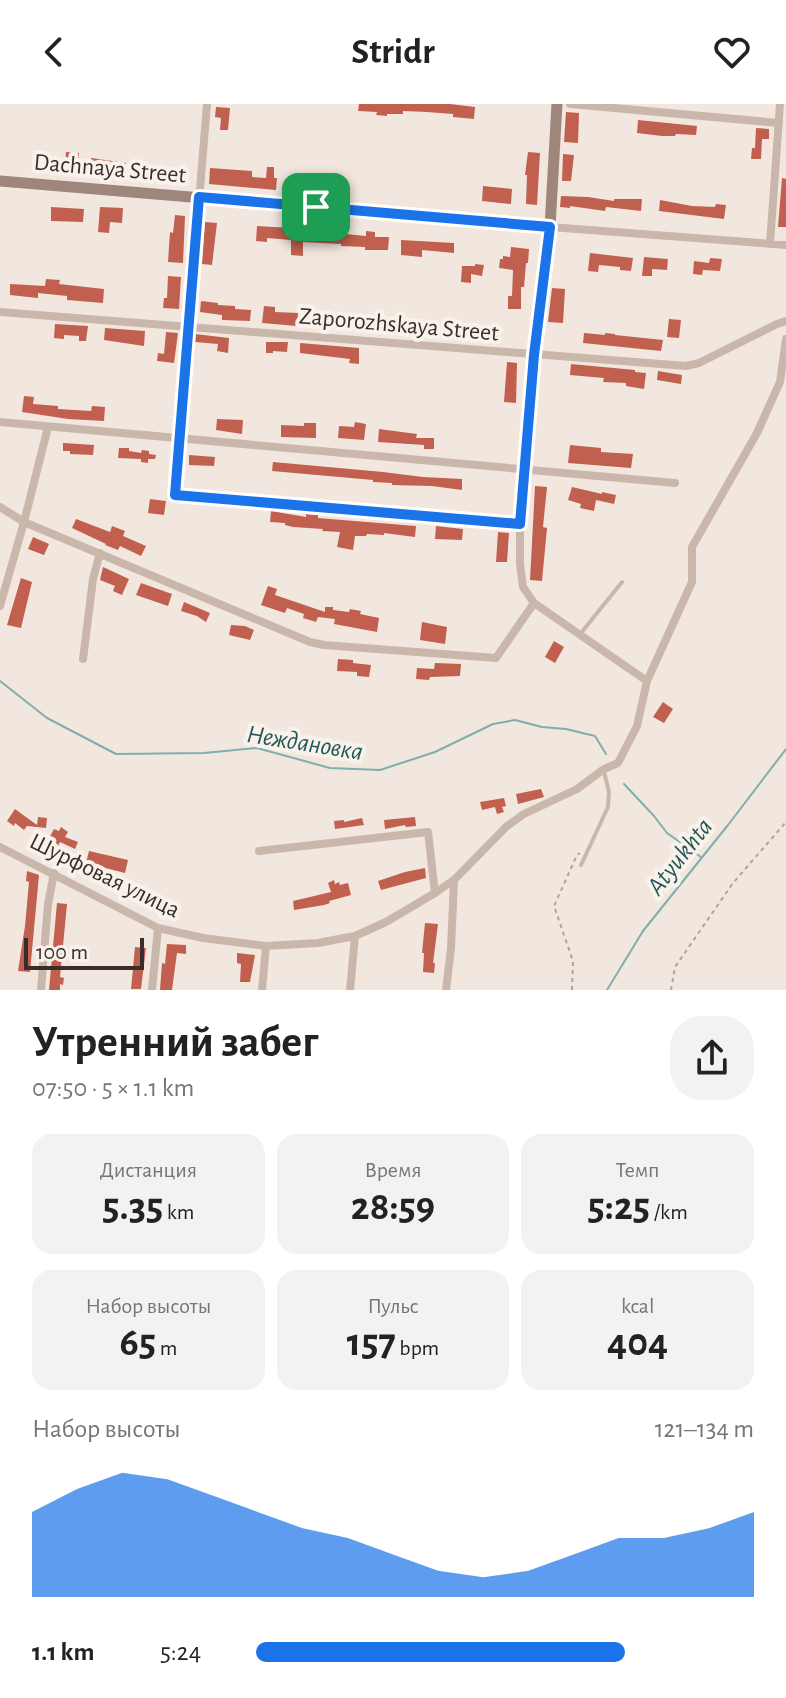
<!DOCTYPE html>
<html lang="ru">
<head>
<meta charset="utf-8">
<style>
  :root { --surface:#fff; --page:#f2f2f2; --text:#222; --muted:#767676; --accent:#1a73e8 }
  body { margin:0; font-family:"Alegreya Sans",sans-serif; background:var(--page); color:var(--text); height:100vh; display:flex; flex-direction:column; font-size:30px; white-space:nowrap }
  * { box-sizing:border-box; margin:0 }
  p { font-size:26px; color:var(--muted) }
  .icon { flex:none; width:44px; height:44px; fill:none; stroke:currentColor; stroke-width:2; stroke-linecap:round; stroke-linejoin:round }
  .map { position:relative; height:886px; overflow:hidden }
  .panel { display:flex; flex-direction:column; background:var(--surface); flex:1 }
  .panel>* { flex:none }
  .scale { position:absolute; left:24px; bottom:20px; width:120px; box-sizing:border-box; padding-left:8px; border:4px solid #382d2a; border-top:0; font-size:22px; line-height:28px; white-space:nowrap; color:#382d2a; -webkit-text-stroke:6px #f9f2eb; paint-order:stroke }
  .pin { position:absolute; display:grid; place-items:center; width:68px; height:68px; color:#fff; margin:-34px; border-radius:16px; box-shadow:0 4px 12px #0006 }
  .round { display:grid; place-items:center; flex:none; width:84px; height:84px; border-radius:32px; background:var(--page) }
  .headline { display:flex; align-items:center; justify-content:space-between; height:136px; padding:0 32px }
  h1 { font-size:44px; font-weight:700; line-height:60px }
  .figures { display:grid; grid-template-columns:repeat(3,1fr); gap:12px; height:136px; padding:8px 32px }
  .figures div { display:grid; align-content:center; border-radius:20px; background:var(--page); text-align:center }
  .figures b { font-size:40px; font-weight:700 }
  .figures small { font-size:22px; font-weight:400 }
  .figures p { font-size:22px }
  .chart { height:224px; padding:16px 32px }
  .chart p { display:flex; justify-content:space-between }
  .chart svg { width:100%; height:144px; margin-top:8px; fill:var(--accent); opacity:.7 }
  ul { padding:0 32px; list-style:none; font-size:26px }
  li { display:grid; grid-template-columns:128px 96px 1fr; align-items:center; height:60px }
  li i { height:20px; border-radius:10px; background:var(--accent) }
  header { display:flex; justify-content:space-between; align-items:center; height:104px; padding:0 32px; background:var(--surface); font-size:36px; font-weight:700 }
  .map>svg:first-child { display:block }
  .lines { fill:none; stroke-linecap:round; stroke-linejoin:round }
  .stream { stroke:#7faeac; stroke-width:2 }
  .building { fill:#c1604e }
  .path { stroke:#b6a195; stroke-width:2; stroke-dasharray:4 4; stroke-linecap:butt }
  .lane { stroke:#cab7ab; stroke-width:4 }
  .street { stroke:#cab7ab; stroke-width:8 }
  .secondary { stroke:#9e867c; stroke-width:11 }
  .route-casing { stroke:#fff; stroke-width:16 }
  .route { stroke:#1a73e8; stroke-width:10 }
  .labels { text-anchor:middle; stroke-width:8; stroke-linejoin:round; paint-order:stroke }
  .street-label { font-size:24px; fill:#382d2a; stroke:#f9f2eb }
  .water-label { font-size:26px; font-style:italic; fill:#215857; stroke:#f9f2eb }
</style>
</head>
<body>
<header><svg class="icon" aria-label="back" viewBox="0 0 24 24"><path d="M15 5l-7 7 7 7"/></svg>Stridr<svg class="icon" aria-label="heart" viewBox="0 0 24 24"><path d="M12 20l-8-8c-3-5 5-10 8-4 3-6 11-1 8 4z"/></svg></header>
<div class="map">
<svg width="786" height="886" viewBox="0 0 786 886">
  <rect width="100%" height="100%" fill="#f2e7df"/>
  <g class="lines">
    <path class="stream" d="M0 577 47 614 116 650 204 649 257 644 330 664 380 666 435 648 493 620 515 616 542 623 566 625 595 632 606 650
      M624 680 654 712 667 729 701 753
      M607 886 643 827 728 721 786 645"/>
  </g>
  <path class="building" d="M359 0H450L475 3 474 15 453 13V10L427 8 403 7V10H387V12L376 11 377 8 358 7Z
    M216 3 230 4 228 26H220L221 14 215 13Z
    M566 8 579 9 578 39 564 38Z
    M638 16 697 22 696 31 676 30 675 32H662L637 29Z
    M756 24 769 25V35H762L761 55H751L752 44H755Z
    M66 48 79 49 78 64H65Z
    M528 48 540 49 537 101 526 100 527 71H525Z
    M563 50 574 51 571 77H562Z
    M91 54 126 59 125 70 111 68V66L90 65Z
    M267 63H274V74H277L276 86 209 80 210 64 252 67V73L266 74Z
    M782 74 786 75V123H778Z
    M483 82 512 85 511 100 482 97Z
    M561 92 588 93 614 97V95H642L641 107 606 103 605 107 570 102V104L560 103Z
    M660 96 692 102 715 103 716 100 726 101 724 115 659 107Z
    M51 103 84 105 83 118 51 117Z
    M100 103 123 104 122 119 110 118 109 129 98 128Z
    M175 111 185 112 183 159 168 158 170 128 173 129Z
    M205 118 217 119 212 161 202 160Z
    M257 122 291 124 290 129 303 130 304 126 366 132V127L375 128V133H389L388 146H365V143L341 142V140L303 138V152L291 151V136L267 134V138L256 137Z
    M401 136 454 139V149L422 146V153L401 151Z
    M511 143 529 145 528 159H526L524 183H521V205H508V192H512L513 166 499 164 500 155H503V152L510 153Z
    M590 149 633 154 631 167 620 166V163L599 161 598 168 588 167Z
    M644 153 668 155 667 166 652 165V172H642Z
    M710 154 722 155 720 167 703 166 702 171 693 170 694 157 709 159Z
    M475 160 484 161 482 172 471 170V179L461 178 462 162H475Z
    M168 172 181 173 179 205 163 204 164 194H167Z
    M46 175 60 176 59 180 104 185 103 199 67 196V192L38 189V194L10 191V180L45 182Z
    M552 184 565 185 563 219 548 218Z
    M201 197 218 199V201L235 202V205L251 206 250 217 222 216V211L200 208Z
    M264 202 275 203V208L298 209 297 222 262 219Z
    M309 212 368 214V226H358V224L309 222Z
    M669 215 681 216 679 234 667 233Z
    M55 220 88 222 86 237H79V232L64 231V235L54 234Z
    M443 222 478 224 477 236 442 233Z
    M105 224 145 227 144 242 104 236Z
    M166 228 178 229 174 259 157 257 158 249 164 250Z
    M584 229 605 231V229L615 230V231L663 236 661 247 583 239Z
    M195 230 229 234 228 249 217 247 218 240 195 238Z
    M266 238H288L287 248 273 247V249H266Z
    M300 239 359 244V260L349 259 350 255 300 249Z
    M507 258 517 259 516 299 504 298Z
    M571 260 635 266V268L646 269 644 285 626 282V279L603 278 604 274 570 271Z
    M658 267 682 271 681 280 657 276Z
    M24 292 34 293 33 300 58 302V305L91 307 92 302 105 303 104 317 68 315 22 308Z
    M217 315 243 316 242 330 216 326Z
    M355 318 366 320 364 336 338 334 339 322 354 323Z
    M304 319H316V334L281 333V321L304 322Z
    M379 325 417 330 416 334H434V345H424V341L378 338Z
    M63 339 94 341 93 351 70 350V347H63Z
    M570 341 601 344V348L633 350 631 364 568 359Z
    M119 344H129V347L141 349 142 346 149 347V350L156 351 155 355H148V359L141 358V355L118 354Z
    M189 351 215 353 214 362 189 361Z
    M273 358 383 368 423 373 462 375V386L432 382 392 381V379L373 378V376L272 367Z
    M535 382 547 383 543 423 547 424 542 477 530 476Z
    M572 383 602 390V388L616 391 614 400 596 396 594 407 580 404 581 400 568 396Z
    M150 395 166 397 164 411 148 409Z
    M271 407 306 413V410L318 411V414L416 422 415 433 384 429V431L367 430 366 432H355L353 446 337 443 340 428 322 427 323 425 293 423 285 421V419L270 418Z
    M76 415 110 428 112 422 125 427 123 432 146 442 141 452 120 442 118 446 105 441 106 440 72 424Z
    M436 422 463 425 462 436 435 435Z
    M498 428 509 429 507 458H496Z
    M33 433 49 440 44 451 28 445Z
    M103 463 129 475 122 491 113 487 115 482 100 476Z
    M21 474 32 478 21 524 7 521Z
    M141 479 172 490 168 502 136 491Z
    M268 482 277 485 275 491 325 508V503H333V506L349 508 350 505 361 507 360 510 379 514 377 528 334 520 335 515 318 513 316 518 303 514 304 510 287 504 285 509 261 501Z
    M184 498 210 509 206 518 197 512 181 507Z
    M422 518 447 523 445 540 420 536Z
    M231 521 245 522 254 526 250 536 229 531Z
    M554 537 564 543 555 559 545 553Z
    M338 555 353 556V559L371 561 369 573 357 572V568L337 567Z
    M435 559 461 560 460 572 430 573 429 576 416 575 417 564 434 565Z
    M663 598 673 605 664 619 653 613Z
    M541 685 544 693 518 700 516 690Z
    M504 694 506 702 502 703 504 708 497 710 495 703 482 706 480 698Z
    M15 705 37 721 38 713 47 714 46 724 27 722 24 726 15 719 14 722 7 717Z
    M415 713 416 722 406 723 405 721 385 725 384 716Z
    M362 714 364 721 335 725 334 717 344 716V718Z
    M61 723 68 728 65 733 78 738 75 745 60 738 56 746 46 740 54 725 59 727Z
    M89 747 128 756 125 769 86 759Z
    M425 764 426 774 381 786 378 777 405 768Z
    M27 767 39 771 30 868 18 867 25 822 29 778 26 777Z
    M334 776 335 780 339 778 340 781 348 779 351 791 329 797 330 799 324 801 294 806 293 797 331 788 328 779Z
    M57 799 67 800 60 873 64 874 63 881 60 880V886H49Z
    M425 819 438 820 433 859H435L434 869 423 868 424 849H422Z
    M167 840 186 841V850L177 849 172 886H160L162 859 165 860Z
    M135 843 146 844 141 885H131Z
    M237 849 255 851 250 878H240L241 860 237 859Z"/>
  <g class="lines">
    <path class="path" d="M572 886 573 857 554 802 577 751 580 749
      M671 886 675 863 733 779 786 718"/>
    <path class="lane" d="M581 529 622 478
      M581 761 608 703 609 688 604 668"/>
    <path class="street" d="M207 0 175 391 520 420
      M570 0 779 19
      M770 140 780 0
      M0 208 686 262 699 259 777 220 786 217
      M0 318 675 379
      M0 403 24 418 310 538 324 541 496 554 534 499
      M0 502 24 418 48 323
      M83 555 93 475 100 449
      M647 577 534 499 523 483 520 460V420L534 251 550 123 786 141
      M0 743 158 824 203 834 266 842 318 839 355 832 386 818 435 789 454 776 507 722 524 710 577 685 604 665 618 659 637 622 647 577 692 478V443L757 329 780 278 786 235
      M259 747 428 728 435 789
      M41 886 48 800 54 769
      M152 886 158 824
      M262 886 266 842
      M350 886 355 832
      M446 886 451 845 454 776"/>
    <path class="secondary" d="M0 77 550 123 557 0"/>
  </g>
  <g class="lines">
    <g class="route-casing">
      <path id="route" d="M199 93 550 123 534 251 520 420 175 391Z"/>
    </g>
    <use href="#route" class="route"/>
  </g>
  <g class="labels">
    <g class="street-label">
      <text transform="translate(110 64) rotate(5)" y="8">Dachnaya Street</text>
      <text transform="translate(399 220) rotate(5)" y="8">Zaporozhskaya Street</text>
      <text transform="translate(105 771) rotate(26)" y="8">Шурфовая улица</text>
    </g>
    <g class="water-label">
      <text transform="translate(305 638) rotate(9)" y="9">Неждановка</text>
      <text transform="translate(679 752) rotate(-52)" y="9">Atyukhta</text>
    </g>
  </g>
</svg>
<div class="scale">100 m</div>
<div class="pin" style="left:316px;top:103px;background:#1e9e55"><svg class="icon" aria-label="arrive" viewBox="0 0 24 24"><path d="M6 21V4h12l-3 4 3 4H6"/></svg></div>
</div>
<section class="panel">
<div class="headline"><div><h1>Утренний забег</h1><p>07:50 · 5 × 1.1 km</p></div><a class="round"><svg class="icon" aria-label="share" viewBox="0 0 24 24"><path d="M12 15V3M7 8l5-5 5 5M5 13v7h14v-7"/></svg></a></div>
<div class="figures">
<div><p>Дистанция</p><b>5.35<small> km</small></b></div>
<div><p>Время</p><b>28:59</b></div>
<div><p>Темп</p><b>5:25<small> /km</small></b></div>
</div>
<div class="figures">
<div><p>Набор высоты</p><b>65<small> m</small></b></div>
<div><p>Пульс</p><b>157<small> bpm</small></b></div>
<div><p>kcal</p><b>404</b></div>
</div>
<div class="chart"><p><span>Набор высоты</span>121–134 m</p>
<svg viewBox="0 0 160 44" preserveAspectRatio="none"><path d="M0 44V18L10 11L20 6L30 8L40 13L50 18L60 23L70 26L80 31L90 36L100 38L110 36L120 31L130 26L140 26L150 23L160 18V44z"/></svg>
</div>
<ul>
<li><b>1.1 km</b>5:24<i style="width:74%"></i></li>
</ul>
</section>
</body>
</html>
